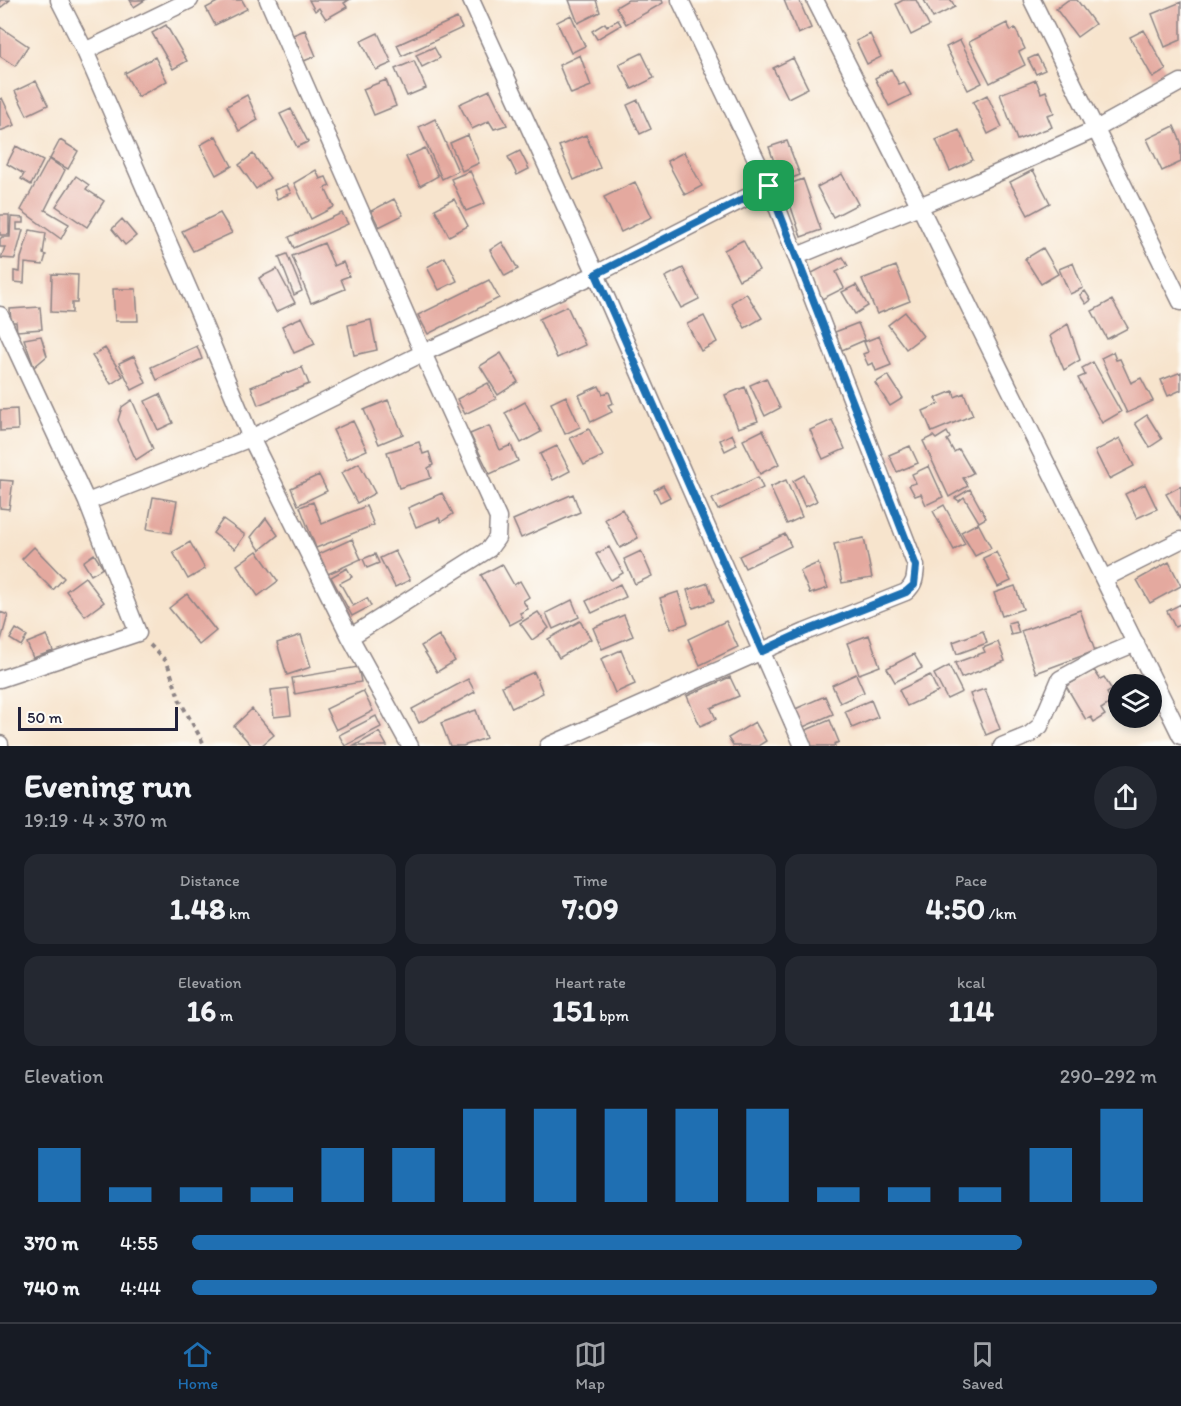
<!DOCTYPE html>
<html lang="en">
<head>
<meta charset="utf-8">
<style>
  :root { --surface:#171b24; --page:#242831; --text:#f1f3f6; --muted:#9ea1a6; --line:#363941; --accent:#1f6fb2 }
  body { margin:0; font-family:Itim,sans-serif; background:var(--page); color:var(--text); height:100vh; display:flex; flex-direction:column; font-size:22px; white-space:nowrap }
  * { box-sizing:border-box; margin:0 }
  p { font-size:20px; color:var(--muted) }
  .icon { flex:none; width:33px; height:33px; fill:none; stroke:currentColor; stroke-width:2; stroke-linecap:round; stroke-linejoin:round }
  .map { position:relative; height:746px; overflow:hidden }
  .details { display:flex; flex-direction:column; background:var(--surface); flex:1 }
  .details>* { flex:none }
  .buttons { position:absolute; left:1108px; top:674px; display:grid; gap:12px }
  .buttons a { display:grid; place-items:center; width:54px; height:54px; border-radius:50%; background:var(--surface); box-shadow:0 3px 9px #0003; font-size:30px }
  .scale { position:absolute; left:18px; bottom:15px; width:160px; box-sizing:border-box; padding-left:6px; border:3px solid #22223b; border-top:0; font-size:16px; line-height:21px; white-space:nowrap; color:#22223b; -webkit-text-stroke:4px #fdfcf7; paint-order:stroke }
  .pin { position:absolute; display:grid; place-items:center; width:51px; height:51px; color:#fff; margin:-26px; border-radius:12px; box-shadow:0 3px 9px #0006 }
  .round { display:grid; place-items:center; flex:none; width:63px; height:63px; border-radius:32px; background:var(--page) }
  .summary { display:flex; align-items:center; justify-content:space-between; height:102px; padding:0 24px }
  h1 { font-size:33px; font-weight:700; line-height:45px }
  .figures { display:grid; grid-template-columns:repeat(3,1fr); gap:9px; height:102px; padding:6px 24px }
  .figures div { display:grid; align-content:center; border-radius:15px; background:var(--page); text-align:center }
  .figures b { font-size:30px; font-weight:700 }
  .figures small { font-size:16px; font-weight:400 }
  .figures p { font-size:16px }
  .chart { height:168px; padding:12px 24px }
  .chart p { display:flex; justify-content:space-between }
  .chart svg { width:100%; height:108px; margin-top:6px; stroke:var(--accent); stroke-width:6 }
  ul { padding:0 24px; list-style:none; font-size:20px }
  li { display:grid; grid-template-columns:96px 72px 1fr; align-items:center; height:45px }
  li i { height:15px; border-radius:8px; background:var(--accent) }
  .dock { display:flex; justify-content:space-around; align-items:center; height:84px; border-top:2px solid var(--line); background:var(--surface); font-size:16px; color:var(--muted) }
  .dock a { display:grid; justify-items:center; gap:3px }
  .dock .active { color:var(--accent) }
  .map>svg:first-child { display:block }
  .building { fill:#e4a99f }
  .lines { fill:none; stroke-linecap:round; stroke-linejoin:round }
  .minor-casing { stroke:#8c8384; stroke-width:19 }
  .path { stroke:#8c8384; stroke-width:4; stroke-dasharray:4.5 4.5; stroke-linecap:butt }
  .minor { stroke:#fff; stroke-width:16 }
  .route-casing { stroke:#fff; stroke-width:12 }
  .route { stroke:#1f6fb2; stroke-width:8 }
</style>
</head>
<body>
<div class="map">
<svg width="1181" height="746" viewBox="0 0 1181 746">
  <rect width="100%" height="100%" fill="#fdfcf7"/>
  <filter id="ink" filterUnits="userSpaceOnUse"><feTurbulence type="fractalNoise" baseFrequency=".0167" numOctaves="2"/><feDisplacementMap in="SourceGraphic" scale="12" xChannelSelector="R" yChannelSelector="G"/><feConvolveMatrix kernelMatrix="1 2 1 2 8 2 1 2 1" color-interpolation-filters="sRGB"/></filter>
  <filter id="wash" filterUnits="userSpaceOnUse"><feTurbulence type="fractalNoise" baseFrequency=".008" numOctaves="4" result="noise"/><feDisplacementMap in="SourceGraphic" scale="24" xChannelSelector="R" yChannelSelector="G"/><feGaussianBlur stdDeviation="1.35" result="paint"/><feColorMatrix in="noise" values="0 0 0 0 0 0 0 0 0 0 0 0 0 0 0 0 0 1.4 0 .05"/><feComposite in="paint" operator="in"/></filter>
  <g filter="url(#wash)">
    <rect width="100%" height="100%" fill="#f7e4cd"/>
    <g id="blocks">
      <path class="building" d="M0 0H10L0 8Z
        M130 0H145L134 7Z
        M221 0H242L247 9 215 25 206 8Z
        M309 0H349L344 3 347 7 326 19 319 8 315 11Z
        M569 0H596L600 12 578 23Z
        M628 0H662L663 3 626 24 616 7Z
        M784 0H799L811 28 798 34Z
        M903 0H916L929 26 911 35 896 4Z
        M924 0H951L955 7 933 18Z
        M1068 0H1077L1095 24 1077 37 1056 9Z
        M1181 2V40L1165 47 1152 14Z
        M571 15 585 46 571 53 557 22Z
        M457 18 462 28 402 56 397 45Z
        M618 20 621 25 597 39 592 31 605 23 607 26Z
        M1007 23 1011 31 1015 28 1025 49 1019 52 1025 65 990 83 969 42Z
        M166 25 187 61 173 69 152 33Z
        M0 27 28 46 15 66 0 56Z
        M305 30 316 56 304 61 293 35Z
        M1144 30 1166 70 1153 78 1130 37Z
        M378 33 392 63 376 70 361 41Z
        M870 34 881 57 867 64 856 41Z
        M960 40 982 83 968 90 946 47Z
        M434 47 440 58 422 67 416 55Z
        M642 53 654 78 632 89 619 64Z
        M580 55 591 86 571 94 559 65Z
        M1037 55 1045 70 1036 74 1028 59Z
        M155 57 167 81 138 97 125 73Z
        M793 58 808 88 788 98 773 68Z
        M414 61 426 88 407 96 395 69Z
        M891 69 899 84 904 82 911 95 889 106 875 78Z
        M386 80 396 106 374 115 363 89Z
        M1036 80 1041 93 1046 91 1054 113 1047 115 1052 127 1017 140 1000 94Z
        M36 81 48 105 27 115 15 91Z
        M490 90 507 125 494 129 489 121 472 129 459 104Z
        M247 95 258 120 239 131 227 106Z
        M987 95 1002 127 988 134 973 102Z
        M2 98 15 125 0 131V99Z
        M638 100 651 129 640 134 627 105Z
        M291 109 308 142 297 147 280 114Z
        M435 119 458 171 442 179 419 127Z
        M1174 126 1181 142V162L1162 171 1147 139Z
        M959 130 973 160 950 171 936 140Z
        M468 135 479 163 462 171 450 143Z
        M586 135 600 168 574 180 559 146Z
        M216 136 232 166 216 175 200 145Z
        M60 140 78 151 68 169 50 159Z
        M787 141 800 175 781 182 769 147Z
        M16 146 43 161 31 185 21 179 24 174 7 164Z
        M425 148 438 176 420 186 406 157Z
        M520 151 529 169 517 175 508 157Z
        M684 152 702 186 685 195 667 161Z
        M253 154 270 178 256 189 239 165Z
        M49 159 65 170 45 210 69 224 61 239 21 210Z
        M316 170 320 179 326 177 330 186 325 188 334 207 311 219 294 183Z
        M1033 170 1050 203 1028 215 1010 182Z
        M470 171 485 203 466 211 451 179Z
        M842 174 858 204 833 217 817 187Z
        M76 176 89 185 86 189 104 201 87 227 56 206Z
        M803 179 821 230 801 237 784 186Z
        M635 182 652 217 621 232 604 197Z
        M287 185 291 193 277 199 274 190Z
        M394 199 403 215 379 227 371 211Z
        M454 199 468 226 449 236 435 209Z
        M220 213 232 233 193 251 182 231Z
        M342 213 348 224 294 248 289 237Z
        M0 215H9V235H0Z
        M11 217 24 218V223H17V230H23L15 259 1 258 5 247H0V239L2 237H10Z
        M122 219 136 236 125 245 112 229Z
        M30 230 46 233 43 254 46 255 43 265 25 263 24 283 14 282V271L20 272 21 258Z
        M743 240 759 270 739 280 724 250Z
        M502 242 518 269 505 276 490 250Z
        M324 243 334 266 343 262 349 276 341 279 345 289 311 303 292 256Z
        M1043 248 1058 274 1041 284 1025 259Z
        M287 254 302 291 294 295 279 257Z
        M445 257 457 281 439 290 427 267Z
        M843 257 848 266 836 272 844 288 822 299 810 274Z
        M1073 263 1083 288 1070 294 1059 269Z
        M896 266 910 301 877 314 862 279Z
        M683 268 699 299 681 308 665 277Z
        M277 269 295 303 276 312 259 278Z
        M52 274 78 275 77 303H72V313L51 312Z
        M489 280 499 298 428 334 418 315Z
        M856 285 868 306 855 314 842 292Z
        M113 289H136L138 321H115Z
        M1085 291 1091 300 1086 304 1080 295Z
        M746 293 762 318 745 328 731 303Z
        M1112 300 1128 328 1107 339 1092 311Z
        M567 306 585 345 557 358 539 319Z
        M40 307 42 329 17 331 16 322H11L10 309Z
        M905 312 923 336 906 349 888 325Z
        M704 316 717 342 701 351 687 324Z
        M302 317 315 344 294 353 282 326Z
        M371 320 377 350 354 355 348 325Z
        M858 323 865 340 842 350 835 332Z
        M1068 324 1080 360 1064 370 1050 336Z
        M41 336 47 356 34 367 24 339Z
        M879 336 891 365 876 371 873 363 868 365 863 354 868 352 864 342Z
        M197 346 202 359 157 380 151 367Z
        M105 348 123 376 111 384 92 356Z
        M1113 352 1116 360 1120 359 1131 383 1141 378 1153 401 1127 413 1101 358Z
        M501 353 518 382 498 395 480 366Z
        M134 356 146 383 132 390 119 363Z
        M1093 362 1121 412 1102 423 1078 378 1085 375 1082 368Z
        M302 367 309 384 258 405 251 387Z
        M1181 372V390L1168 396 1161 380Z
        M888 375 903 398 890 406 875 383Z
        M766 378 780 408 765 416 750 385Z
        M488 383 496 399 465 414 457 399Z
        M599 386 603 394 609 392 613 403 608 405 612 412 591 422 579 395Z
        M745 387 758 421 738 428 725 395Z
        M953 391 955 397 964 393 973 415 932 432 923 411 939 404 936 398Z
        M160 394 173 423 158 430 145 401Z
        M566 396 580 427 565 434 551 403Z
        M132 400 153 449 136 460 118 420 122 407Z
        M388 400 403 434 379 444 364 410Z
        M525 402 541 432 521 443 505 413Z
        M17 409 18 430 0 431V410Z
        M1147 415 1162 439 1150 447 1135 423Z
        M832 420 845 449 823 459 810 430Z
        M353 421 367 450 347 459 333 430Z
        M489 426 500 450 511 445 518 461 490 474 470 434Z
        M589 429 603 456 584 465 570 438Z
        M763 430 779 464 760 474 743 440Z
        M947 432 950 438 947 440 954 452 959 449 973 473 963 478 968 486 949 497 923 441 933 436 936 439Z
        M732 434 737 445 725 451 720 440Z
        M1120 438 1134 466 1109 479 1095 451Z
        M419 442 423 454 429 452 433 465 428 468 431 478 399 488 387 452Z
        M557 446 570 471 553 480 540 454Z
        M910 446 918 463 897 472 889 455Z
        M359 463 375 493 357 503 341 473Z
        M929 466 943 497 926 505 921 494 915 496 909 485 916 483 912 474Z
        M319 475 327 491 298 505 291 488Z
        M804 475 817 501 805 507 793 481Z
        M758 477 763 488 718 510 712 499Z
        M0 480 13 481 9 509 0 508Z
        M786 480 802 517 787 524 770 487Z
        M1145 484 1157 509 1137 518 1125 494Z
        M663 485 670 497 660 502 654 490Z
        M1181 486V520L1166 494Z
        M970 489 986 518 979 522 964 497 959 501 955 498Z
        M442 493 453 514 441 522 439 518 416 527 408 508Z
        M573 494 580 512 521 538 513 520Z
        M153 497 177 501 171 533 147 529Z
        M313 502 322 524 366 506 374 525 316 548 300 507Z
        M944 505 965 544 954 550 933 511Z
        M622 509 638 538 620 548 605 519Z
        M266 518 278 535 260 550 251 537Z
        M223 519 245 535 235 549 213 533Z
        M978 523 991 548 975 556 961 532Z
        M785 534 791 546 745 568 739 556Z
        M864 538 872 578 842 583 834 544Z
        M352 539 361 559 328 574 319 554Z
        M190 542 205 569 188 579 173 552Z
        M34 547 64 578 53 590 22 559Z
        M609 547 623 573 611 580 596 554Z
        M257 551 278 581 258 596 237 565Z
        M395 551 410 580 395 587 380 558Z
        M641 551 652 576 635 584 624 559Z
        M996 552 1011 581 998 587 983 558Z
        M94 554 103 568 91 575 83 562Z
        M375 554 379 563 367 568 363 559Z
        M1169 562 1181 586 1150 603 1137 580Z
        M818 563 828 588 810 594 800 571Z
        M502 564 514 585 520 581 529 597 523 601 528 609 520 613 523 618 510 625 481 575Z
        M347 568 352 577 340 583 353 606 367 598 371 606 352 616 331 577Z
        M85 577 104 602 85 616 66 591Z
        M708 583 714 601 693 608 687 590Z
        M620 584 626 597 592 613 586 601Z
        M1015 586 1023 609 1002 616 994 593Z
        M678 592 688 623 671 629 660 598Z
        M187 594 216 631 199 645 169 608Z
        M572 600 579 617 553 629 546 613Z
        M1181 604V624L1175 627 1167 611Z
        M1080 610 1095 651 1036 673 1021 631Z
        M0 612 8 615 1 640H0Z
        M538 612 549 628 532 640 520 623Z
        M624 615 633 636 602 649 593 628Z
        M580 621 591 639 559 658 548 639Z
        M726 621 738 647 700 665 688 639Z
        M1015 621 1019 633 1011 635 1008 623Z
        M16 629 27 636 21 646 10 639Z
        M983 631 987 643 957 654 953 642Z
        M47 635 53 651 33 658 27 643Z
        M301 635 311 667 287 675 277 643Z
        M439 635 455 661 437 672 421 646Z
        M869 635 880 666 859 674 847 643Z
        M998 642 1005 661 961 678 955 663 985 652 983 648Z
        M621 650 635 684 615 693 601 659Z
        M914 654 922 668 895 682 887 668Z
        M949 666 962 692 947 699 934 674Z
        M358 667 361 682 295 694 292 678Z
        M1094 670 1100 679 1104 677 1112 690 1107 693 1112 702 1101 709 1105 715 1094 722 1091 717 1086 720 1066 686Z
        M534 672 543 693 512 708 502 686Z
        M856 674 864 692 840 703 832 685Z
        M930 675 938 692 907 706 899 690Z
        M730 677 739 696 711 708 716 719 700 726 687 696Z
        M468 679 475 692 419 723 412 709Z
        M288 688 291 715 274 717 271 690Z
        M985 689 1000 729 986 735 970 694Z
        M363 691 373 711 336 730 326 709Z
        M825 696 833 714 801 728 793 710Z
        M871 700 878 717 852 728 845 711Z
        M252 709 274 735 261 746H252L234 726Z
        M476 710 486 738 463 746H450L441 723Z
        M376 716 381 727 345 746 339 735Z
        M830 720 839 742 834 744 835 746H810L804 731Z
        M755 722 766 741 758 746H733L728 738Z
        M379 732 387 746H354Z"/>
    </g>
  </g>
  <g filter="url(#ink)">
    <use href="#blocks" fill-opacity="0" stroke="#8c8384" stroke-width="1.5"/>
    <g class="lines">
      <g class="minor-casing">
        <path id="minor" d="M59 0 85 51 193 299 251 438 350 637 410 746
          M268 0 423 353 498 518 497 538 489 549 350 637
          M471 0 596 274 803 746
          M815 0 919 205 1181 736
          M1032 0 1181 302
          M85 51 190 0
          M797 256 973 184 1096 129 1181 82
          M0 315 87 502 138 633 0 679
          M87 502 251 438 423 353 596 274 769 186
          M1105 578 1181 540
          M0 744V746
          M548 746 805 632 906 592C915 584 915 578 916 566L769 186 680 0
          M1002 746 1029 735 1040 726 1060 679 1095 660 1136 643"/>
      </g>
      <path class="path" d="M150 645 167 662 180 701 205 746"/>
      <use href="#minor" class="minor"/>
    </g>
  </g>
  <g class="lines" filter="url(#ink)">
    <g class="route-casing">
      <path id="route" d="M769 186 916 566 914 585 906 592 804 632 762 651 596 274Z"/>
    </g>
    <use href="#route" class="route"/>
  </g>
</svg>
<div class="buttons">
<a><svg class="icon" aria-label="layers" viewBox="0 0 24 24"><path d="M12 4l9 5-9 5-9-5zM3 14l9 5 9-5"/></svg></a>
</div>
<div class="scale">50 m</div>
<div class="pin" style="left:769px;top:186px;background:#1e9e55"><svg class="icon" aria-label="arrive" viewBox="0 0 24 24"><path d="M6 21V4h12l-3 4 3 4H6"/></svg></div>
</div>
<section class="details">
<div class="summary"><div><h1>Evening run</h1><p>19:19 · 4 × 370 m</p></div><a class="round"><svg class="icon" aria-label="share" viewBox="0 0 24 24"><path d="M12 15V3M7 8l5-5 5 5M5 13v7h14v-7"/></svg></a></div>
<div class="figures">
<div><p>Distance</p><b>1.48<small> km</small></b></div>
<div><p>Time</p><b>7:09</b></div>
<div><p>Pace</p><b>4:50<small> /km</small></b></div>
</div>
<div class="figures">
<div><p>Elevation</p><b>16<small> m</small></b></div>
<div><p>Heart rate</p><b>151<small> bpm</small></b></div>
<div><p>kcal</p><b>114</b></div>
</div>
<div class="chart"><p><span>Elevation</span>290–292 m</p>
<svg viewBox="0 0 160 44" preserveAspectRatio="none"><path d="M5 44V22M15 44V38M25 44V38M35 44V38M45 44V22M55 44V22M65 44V6M75 44V6M85 44V6M95 44V6M105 44V6M115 44V38M125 44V38M135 44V38M145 44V22M155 44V6"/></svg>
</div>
<ul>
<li><b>370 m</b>4:55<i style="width:86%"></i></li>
<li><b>740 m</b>4:44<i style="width:100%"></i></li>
</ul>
</section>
<nav class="dock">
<a class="active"><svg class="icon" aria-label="home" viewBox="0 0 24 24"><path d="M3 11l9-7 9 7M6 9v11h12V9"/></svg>Home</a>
<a><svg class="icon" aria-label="map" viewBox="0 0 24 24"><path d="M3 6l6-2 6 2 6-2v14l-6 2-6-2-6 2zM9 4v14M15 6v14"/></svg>Map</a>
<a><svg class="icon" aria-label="saved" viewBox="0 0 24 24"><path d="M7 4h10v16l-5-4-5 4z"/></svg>Saved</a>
</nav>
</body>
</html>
